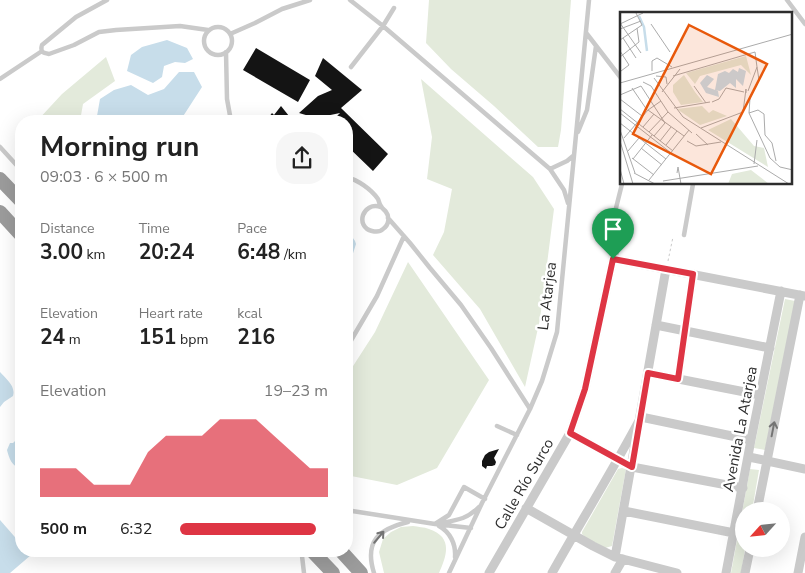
<!DOCTYPE html>
<html lang="en">
<head>
<meta charset="utf-8">
<style>
  :root { --surface:#fff; --page:#f6f6f6; --text:#222; --muted:#767676; --accent:#de3544 }
  body { margin:0; font-family:"Nunito Sans",sans-serif; background:var(--page); color:var(--text); height:100vh; display:flex; flex-direction:column; font-size:19px; white-space:nowrap }
  * { box-sizing:border-box; margin:0 }
  p { font-size:16px; color:var(--muted) }
  .icon { flex:none; width:28px; height:28px; fill:none; stroke:currentColor; stroke-width:2; stroke-linecap:round; stroke-linejoin:round }
  .map { position:relative; flex:1; overflow:hidden }
  .side { position:absolute; left:15px; top:115px; width:338px; height:442px; display:flex; flex-direction:column; background:var(--surface); border-radius:20px; box-shadow:0 5px 20px #0002 }
  .side>* { flex:none }
  .needle { width:32px; rotate:243deg }
  .controls { position:absolute; left:735px; top:502px; display:grid; gap:10px }
  .controls a { display:grid; place-items:center; width:55px; height:55px; border-radius:50%; background:var(--surface); box-shadow:0 5px 20px #0002; font-size:25px }
  .pin { position:absolute; display:grid; place-items:center; width:42px; height:42px; color:#fff; margin:-51px -21px; border-radius:50% 50% 50% 0; rotate:-45deg; box-shadow:0 0 5px #0007 }
  .pin .icon { rotate:45deg }
  .round { display:grid; place-items:center; flex:none; width:52px; height:52px; border-radius:20px; background:var(--page) }
  .head { display:flex; align-items:center; justify-content:space-between; height:85px; padding:0 25px }
  h1 { font-size:28px; font-weight:700; line-height:38px }
  .stats { display:grid; grid-template-columns:repeat(3,1fr); gap:8px; height:85px; padding:5px 25px }
  .stats div { display:grid; align-content:center }
  .stats b { font-size:21px; font-weight:700 }
  .stats small { font-size:14px; font-weight:400 }
  .stats p { font-size:14px }
  .chart { height:140px; padding:10px 25px }
  .chart p { display:flex; justify-content:space-between }
  .chart svg { width:100%; height:90px; margin-top:5px; fill:var(--accent); opacity:.7 }
  ul { padding:0 25px; list-style:none; font-size:16px }
  li { display:grid; grid-template-columns:80px 60px 1fr; align-items:center; height:38px }
  li i { height:12px; border-radius:6px; background:var(--accent) }
  .map>svg:first-child { display:block }
  .green { fill:#e3eadb }
  .water { fill:#c7ddea }
  .building { fill:#141414 }
  .lines { fill:none; stroke-linecap:round; stroke-linejoin:round }
  .path { stroke:#cacaca; stroke-width:1; stroke-dasharray:2.5 2.5; stroke-linecap:butt }
  .service { stroke:#cacaca; stroke-width:4.5 }
  .minor { stroke:#cacaca; stroke-width:9 }
  .trunk { stroke:#9c9c9c; stroke-width:14 }
  .oneway { stroke:#747474 }
  .route-casing { stroke:#fff; stroke-width:10 }
  .route { stroke:#de3544; stroke-width:6 }
  .labels { text-anchor:middle; stroke-width:5; stroke-linejoin:round; paint-order:stroke }
  .street-label { font-size:15px; fill:#2d2d2d; stroke:#fff }
  .inset-river { fill:none; stroke:#c7ddea; stroke-width:2.5 }
  .inset-road { fill:none; stroke:#ababab; stroke-width:1 }
  .view { fill:#e8590c; fill-opacity:0.15; stroke:#e8590c; stroke-width:2.5 }
  .inset-edge { fill:none; stroke:#2d2d2d; stroke-width:2.5 }
</style>
</head>
<body>
<div class="map">
<svg width="805" height="573" viewBox="0 0 805 573">
  <rect width="100%" height="100%" fill="#fff"/>
  <path class="green" d="M429 0H571L561 130 558 147H538L494 106 451 69 426 43Z
    M106 57 115 81 83 104 80 121H37L62 94Z
    M421 79 533 177 554 209 540 319 525 387 480 309 433 255 444 232 452 189 427 179 432 137Z
    M408 262 489 380 437 468 397 485 346 475V377L375 332Z
    M785 299 795 301 765 450 754 448Z
    M622 468 626 469 612 546 605 548 585 537 582 534V532L618 469Z
    M750 469 759 470 752 511H744V549H745L741 573H731Z
    M413 526C418 527 424 527 429 529 453 537 447 555 439 573H384L379 552 383 539 391 532 401 527Z"/>
  <path class="water" d="M167 40 187 48 193 59 185 63 175 62 164 66 162 77 153 83 127 71 131 55 142 47Z
    M179 72H194L202 87 180 121H97V116L100 99 114 90 131 85 148 95 164 89Z
    M346 228 355 241 356 244 348 269 346 270Z
    M0 372C6 379 16 386 13 396L4 402 0 407Z
    M21 434V468C12 467 9 458 7 450L10 443H13L16 440 18 441V437Z
    M0 520 21 544V551H28L31 555 10 573H0Z"/>
  <path class="building" d="M256 48 310 80 298 102 243 70Z
    M323 58 362 90 341 108 388 154 373 171 346 145V121H332L340 113 316 118 299 113 318 96 332 90 315 76Z
    M281 106 289 116 286 121H266L272 113 274 115Z
    M499 449 494 458 496 462 495 465 492 466H487L486 469 482 466V461L485 455 489 452Z"/>
  <g class="lines">
    <path class="path" d="M668 261 673 237"/>
    <path class="service" d="M107 0 76 17 42 45C40 52 43 53 49 54L74 45 99 32 116 30 180 26 208 30
      M350 0 383 26 550 169 564 190 568 203
      M787 0 805 24
      M204 41a14 14 0 1 1 28 0a14 14 0 1 1-28 0Z
      M230 34 255 23 282 9 310 0
      M587 34 621 78
      M226 52 227 99 231 121
      M351 67 383 26 394 8
      M0 79 42 51
      M578 132 587 110 596 46
      M0 147 21 170
      M550 169 567 161 573 156
      M346 177C358 180 371 189 378 199 379 201 379 204 381 206 382 209 385 210 386 212 390 217 389 225 383 229 380 232 376 232 372 231 355 227 362 201 381 207
      M616 208 622 184
      M388 218 410 243 430 268 461 305 491 348 530 409
      M684 235 693 184
      M346 349 377 296 404 236
      M497 426 517 435
      M346 494 347 510
      M346 510 435 524 471 528
      M441 523C458 520 467 519 479 507
      M435 524 449 515 464 487 485 499
      M439 526C450 532 456 544 455 557
      M298 551 302 556 304 573
      M374 573C364 541 379 529 408 522
      M449 573 482 503 530 409 542 381 557 332 589 0"/>
    <path class="minor" d="M613 259 804 296
      M656 325 770 348
      M648 373 760 395
      M678 379 693 274
      M570 433 632 467 743 488
      M749 457 805 469
      M526 508 593 546 615 557 677 573
      M624 511 734 533
      M757 511 800 295
      M615 557 666 269
      M489 573 570 433 585 389 619 231
      M552 573C581 521 613 470 641 417L751 440
      M615 573 623 559
      M726 573 751 440 781 291
      M745 573 750 549
      M798 573 805 537"/>
    <path class="trunk" d="M0 179 21 201
      M0 212 21 235
      M312 551 333 573
      M341 551 361 573"/>
  </g>
  <defs><path id="oneway-shaft" d="M-6 0H5M1.5-3L5.5 0L1.5 3" fill="none" stroke-width="1.6" stroke-linecap="round" stroke-linejoin="round" transform="scale(1.25)"/></defs>
  <g class="oneway">
    <use href="#oneway-shaft" transform="translate(773 429) rotate(-79)"/>
    <use href="#oneway-shaft" transform="translate(379 537) rotate(-50)"/>
  </g>
  <g class="lines">
    <g class="route-casing">
      <path id="route" d="M613 259 693 274 678 379 648 373 632 467 570 433 585 389Z"/>
    </g>
    <use href="#route" class="route"/>
  </g>
  <g class="labels">
    <g class="street-label">
      <text transform="translate(547 296) rotate(-83)" y="5">La Atarjea</text>
      <text transform="translate(740 429) rotate(-79)" y="5">Avenida La Atarjea</text>
      <text transform="translate(524 484) rotate(-60)" y="5">Calle Río Surco</text>
    </g>
  </g>
  <g transform="translate(620 12)">
    <rect width="172" height="172" fill="#fff"/>
    <path d="M126 44 131 63 121 53 80 64 75 72 66 61ZM64 63 75 80 83 90 61 93 53 80V73ZM82 94 89 101 93 98 107 104 80 113 57 97ZM111 107 134 134 144 136 148 155 88 118ZM131 158 149 172H108L112 162Z" fill="#e3eadb"/>
    <path d="M119 56 126 59 123 74 116 67V76L110 71 100 79 95 78 98 62 105 59 109 61 113 57 118 60ZM87 63 94 67 87 75 98 79 99 85 86 81 80 71Z" fill="#c7ddea"/>
    <path class="inset-river" d="M19 4 24 15 27 39"/>
    <path class="inset-road" d="M0 11 21 41M0 12 23 1M31 12 50 40M0 17 21 9M3 26 16 46M0 28 22 13 16 1M0 39 9 53 1 59M0 45 19 30 17 16M32 59V49L37 46 52 55M36 64 46 65 47 72M53 64 135 40 137 55M34 66 63 105 169 172M23 70 31 74 48 100 72 121M0 71 173 22M21 74 45 111 34 124M74 74 86 91M12 76 27 98M128 79 137 55 139 68 130 86 129 101 150 146 160 155 173 158M42 80 60 57M0 83 21 74M0 87 22 104M92 90 99 87 106 76 124 80M54 96 90 90M0 97 53 139M28 98 64 124M0 101 51 141M129 101 138 98 144 102 145 123 152 131 156 149M0 111 46 147M23 115 34 102M81 116 123 100 126 77V81M0 118 15 161M29 120 48 100M76 122 88 133M4 126 28 98 41 89M0 129 13 172M40 129 51 115M67 129 76 134 101 130M46 133 57 119M21 136 42 153M8 139 19 126M12 146 34 163M13 147 32 123M134 152 137 128M0 157 4 172M14 161 35 172M57 161 58 155 61 172M29 168 69 118M43 169 138 154"/>
    <path class="view" d="M69 13 147 52 91 162 13 122Z"/>
    <rect width="172" height="172" class="inset-edge"/>
  </g>
</svg>
<div class="controls">
<a><svg class="needle" viewBox="-14 -14 28 28"><path d="M0-13l5 13h-10z" fill="#e53935"/><path d="M0 13l5-13h-10z" fill="#767676"/></svg></a>
</div>
<div class="pin" style="left:613px;top:259px;background:#1e9e55"><svg class="icon" aria-label="arrive" viewBox="0 0 24 24"><path d="M6 21V4h12l-3 4 3 4H6"/></svg></div>
<section class="side">
<div class="head"><div><h1>Morning run</h1><p>09:03 · 6 × 500 m</p></div><a class="round"><svg class="icon" aria-label="share" viewBox="0 0 24 24"><path d="M12 15V3M7 8l5-5 5 5M5 13v7h14v-7"/></svg></a></div>
<div class="stats">
<div><p>Distance</p><b>3.00<small> km</small></b></div>
<div><p>Time</p><b>20:24</b></div>
<div><p>Pace</p><b>6:48<small> /km</small></b></div>
</div>
<div class="stats">
<div><p>Elevation</p><b>24<small> m</small></b></div>
<div><p>Heart rate</p><b>151<small> bpm</small></b></div>
<div><p>kcal</p><b>216</b></div>
</div>
<div class="chart"><p><span>Elevation</span>19–23 m</p>
<svg viewBox="0 0 160 44" preserveAspectRatio="none"><path d="M0 44V30L10 30L20 30L30 38L40 38L50 38L60 22L70 14L80 14L90 14L100 6L110 6L120 6L130 14L140 22L150 30L160 30V44z"/></svg>
</div>
<ul>
<li><b>500 m</b>6:32<i style="width:92%"></i></li>
</ul>
</section>
</div>
</body>
</html>
